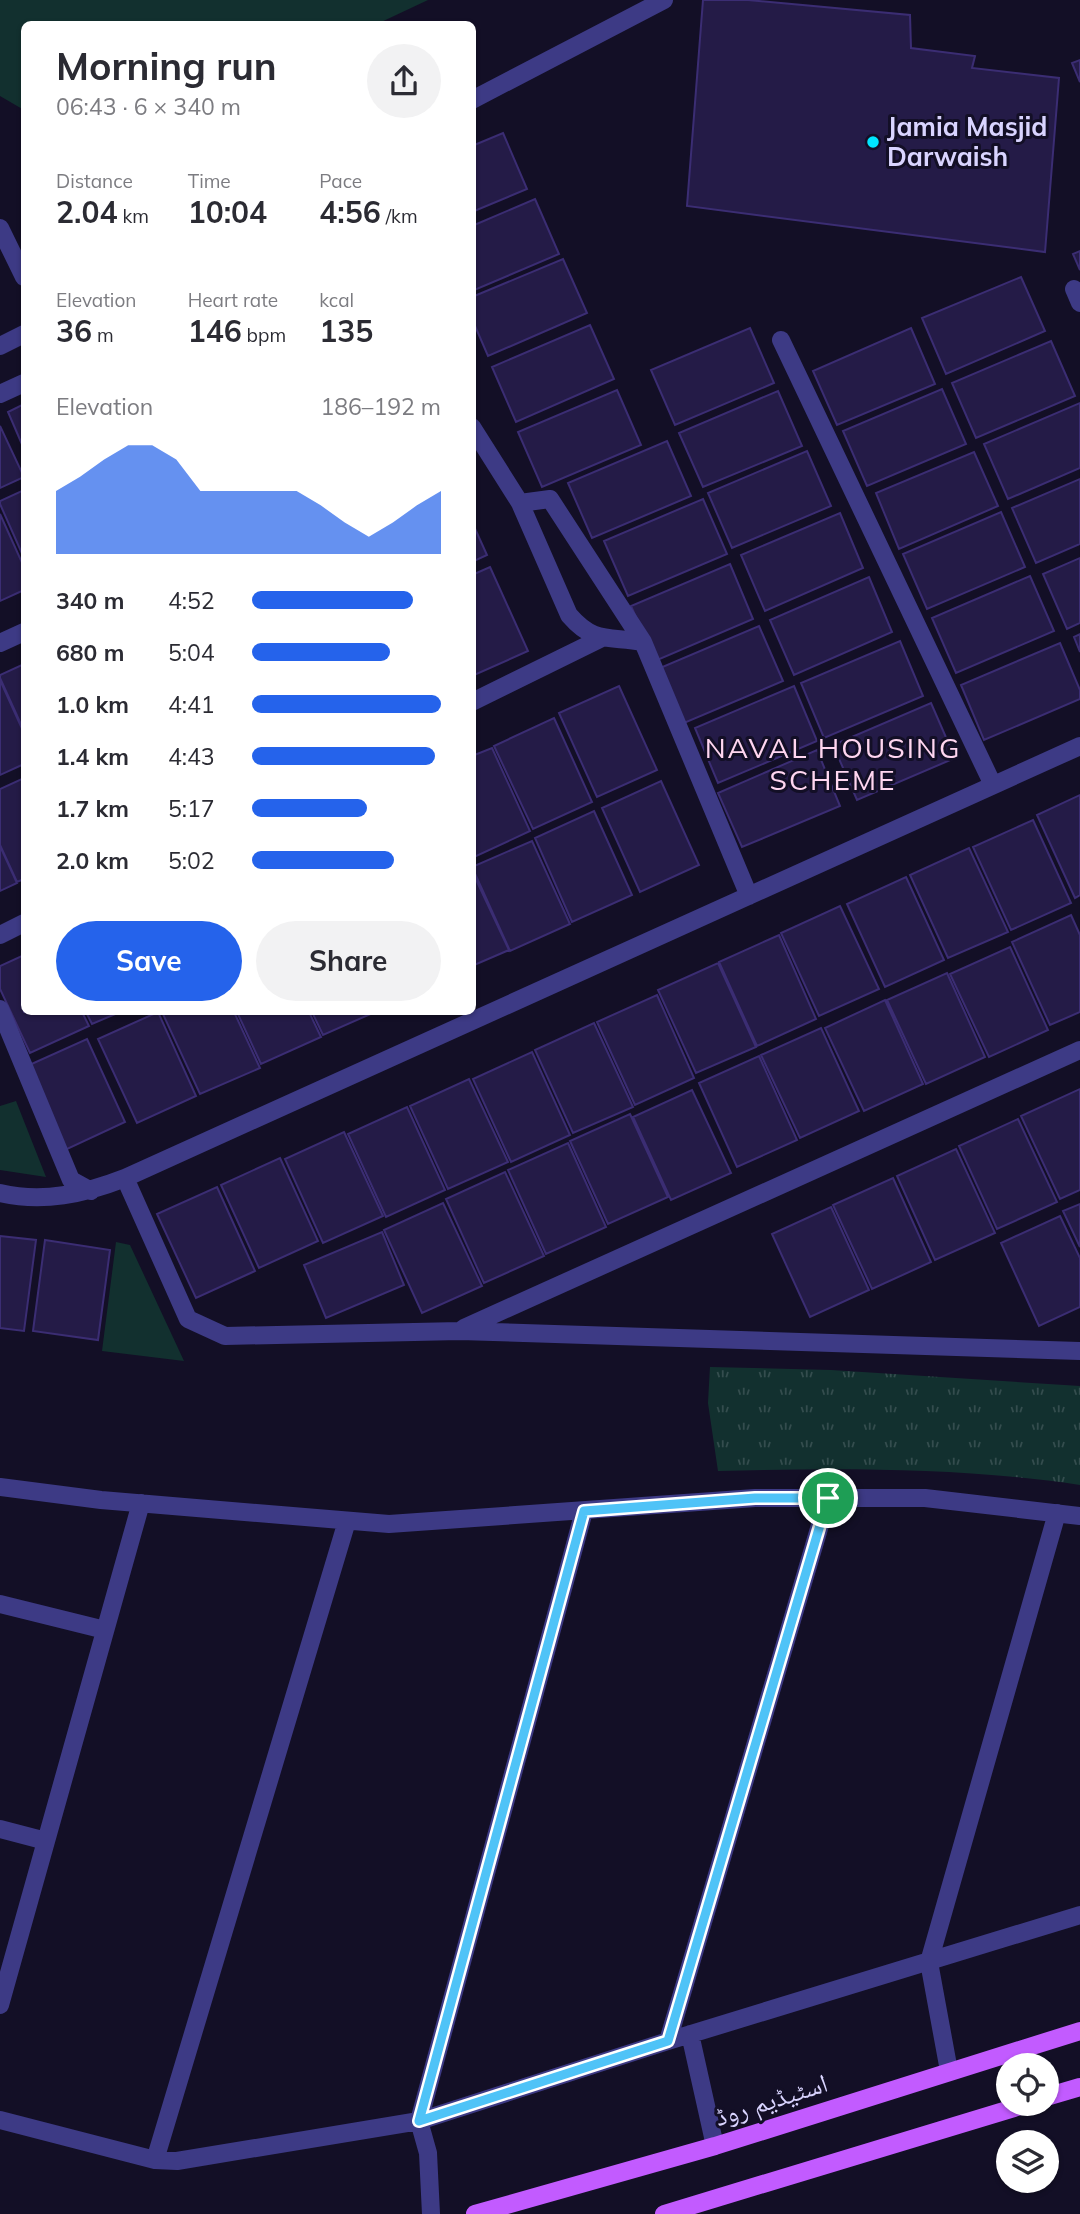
<!DOCTYPE html>
<html lang="en">
<head>
<meta charset="utf-8">
<style>
  :root { --surface:#fff; --page:#f2f2f3; --text:#2b2b33; --muted:#7c7c81; --accent:#2563eb }
  body { margin:0; font-family:Mulish,"Noto Naskh Arabic",sans-serif; background:var(--page); color:var(--text); height:100vh; display:flex; flex-direction:column; font-size:26px; white-space:nowrap }
  * { box-sizing:border-box; margin:0 }
  p { font-size:23px; color:var(--muted) }
  .icon { flex:none; width:38px; height:38px; fill:none; stroke:currentColor; stroke-width:2; stroke-linecap:round; stroke-linejoin:round }
  .map { position:relative; flex:1; overflow:hidden }
  .drawer { position:absolute; left:21px; top:21px; width:455px; height:994px; display:flex; flex-direction:column; background:var(--surface); border-radius:10px; box-shadow:0 2px 5px #0004 }
  .drawer>* { flex:none }
  .fabs { position:absolute; left:996px; top:2053px; display:grid; gap:14px }
  .fabs a { display:grid; place-items:center; width:63px; height:63px; border-radius:50%; background:var(--surface); box-shadow:0 2px 5px #0004; font-size:35px }
  .pin { position:absolute; display:grid; place-items:center; width:60px; height:60px; color:#fff; margin:-30px; border:4px solid #fff; border-radius:50%; box-shadow:0 2px 7px #0007 }
  .round { display:grid; place-items:center; flex:none; width:74px; height:74px; border-radius:37px; background:var(--page) }
  .headline { display:flex; align-items:center; justify-content:space-between; height:119px; padding:0 35px }
  h1 { font-size:38px; font-weight:700; line-height:52px }
  .figures { display:grid; grid-template-columns:repeat(3,1fr); gap:10px; height:119px; padding:7px 35px }
  .figures div { display:grid; align-content:center }
  .figures b { font-size:30px; font-weight:700 }
  .figures small { font-size:19px; font-weight:400 }
  .figures p { font-size:19px }
  .chart { height:196px; padding:14px 35px }
  .chart p { display:flex; justify-content:space-between }
  .chart svg { width:100%; height:126px; margin-top:7px; fill:var(--accent); opacity:.7 }
  .button { display:flex; gap:14px; margin-top:auto; padding:14px 35px }
  .button a { flex:1; height:80px; border-radius:42px; background:var(--accent); color:#fff; font-size:28px; font-weight:700; line-height:80px; text-align:center }
  .button a+a { background:var(--page); color:var(--text) }
  ul { padding:0 35px; list-style:none; font-size:23px }
  li { display:grid; grid-template-columns:112px 84px 1fr; align-items:center; height:52px }
  li i { height:18px; border-radius:9px; background:var(--accent) }
  .map>svg:first-child { display:block }
  .green { fill:#12302f }
  .park { fill:url(#park-tufts) }
  .building { fill:#241b47; stroke:#3b2d73; stroke-width:2 }
  .lines { fill:none; stroke-linecap:round; stroke-linejoin:round }
  .minor { stroke:#3d3a85; stroke-width:18 }
  .primary { stroke:#c25bff; stroke-width:18 }
  .route-casing { stroke:#fff; stroke-width:14 }
  .route { stroke:#4fc3f7; stroke-width:9 }
  .poi-dot { fill:#00e5ff; stroke:#130f26; stroke-width:2.5 }
  .labels { text-anchor:middle; stroke-width:6; stroke-linejoin:round; paint-order:stroke }
  .poi-label { font-size:26px; font-weight:bold; fill:#d9d4ff; stroke:#130f26; text-anchor:start }
  .street-label { font-size:26px; fill:#d9d4ff; stroke:#130f26 }
  .neighbourhood-label { font-size:28px; letter-spacing:2px; fill:#ffd6f0; stroke:#130f26 }
</style>
</head>
<body>
<div class="map">
<svg width="1080" height="2214" viewBox="0 0 1080 2214">
  <defs>
    <pattern id="park-tufts" width="24" height="20" patternUnits="userSpaceOnUse" patternTransform="scale(1.75)"><rect width="24" height="20" fill="#12302f"/><path d="M3 7l-1-3M5 7V3M7 7l1-3M15 17l-1-3M17 17v-4M19 17l1-3" fill="none" stroke="#344d4e"/></pattern>
  </defs>
  <rect width="100%" height="100%" fill="#130f26"/>
  <path class="green" d="M0 0H428L377 24H24V110L0 96Z
    M16 1101 46 1177 0 1170V1106Z
    M116 1242 130 1245 184 1361 102 1351Z"/>
  <path class="park" d="M710 1367 831 1370 1080 1386V1485C960 1467 839 1468 718 1471L708 1403Z"/>
  <path class="building" d="M703 0H748L910 15 911 48 975 56 972 68 1059 78 1045 252 687 206Z
    M1080 60V82L1072 63Z
    M503 133 527 189 472 212V146Z
    M535 199 559 254 472 291V226Z
    M1080 251V270L1073 254Z
    M563 259 587 313 488 356 472 319V297Z
    M1021 277 1045 331 946 374 922 318Z
    M590 325 614 379 516 422 492 367Z
    M750 328 774 383 675 425 651 370Z
    M911 328 935 384 837 425 813 371Z
    M1051 341 1075 396 976 438 952 383Z
    M942 389 966 444 867 486 843 431Z
    M617 390 641 445 542 487 518 432Z
    M778 391 802 446 703 487 679 433Z
    M1080 403V468L1008 499 984 444Z
    M24 404V449L8 412Z
    M0 426 24 477 0 488Z
    M667 441 691 496 592 538 568 483Z
    M807 451 831 506 732 548 708 493Z
    M974 452 998 506 899 549 876 493Z
    M1080 479V544L1036 563 1012 508Z
    M24 490V558L0 504V501Z
    M703 499 727 554 628 596 604 541Z
    M1001 512 1025 567 927 609 903 554Z
    M840 513 863 568 765 611 741 555Z
    M0 514 24 567V590L0 601Z
    M472 522 487 555 472 562Z
    M1080 558V623L1067 629 1043 574Z
    M730 564 753 619 655 661 631 606Z
    M490 567 528 651 472 676V575Z
    M1030 576 1054 631 956 673 932 618Z
    M869 577 892 632 794 675 770 620Z
    M759 626 783 681 684 723 660 668Z
    M1080 634V652L1074 637Z
    M900 641 923 696 824 738 801 683Z
    M1060 643 1080 690V699L984 740 961 685Z
    M24 664V731L0 678V675Z
    M0 680 24 733V764L0 775Z
    M619 686 657 770 597 797 559 713Z
    M794 686 817 741 718 783 695 728Z
    M931 703 955 758 857 800 833 745Z
    M554 718 592 802 533 829 494 746Z
    M492 748 530 831 472 858V756Z
    M817 750 840 806 742 847 718 793Z
    M24 778V879L17 882 0 845V789Z
    M661 781 699 865 640 892 602 808Z
    M1080 795V895L1075 898 1037 815Z
    M594 811 632 895 572 922 535 838Z
    M1033 820 1071 903 1011 930 973 847Z
    M532 841 570 924 510 951 472 867Z
    M0 846 17 883 0 891Z
    M969 848 1008 932 948 958 910 875Z
    M472 871 509 950 472 966Z
    M906 877 944 960 885 987 847 904Z
    M840 906 879 989 819 1016 781 933Z
    M1071 915 1080 935V1012L1050 1025 1012 942Z
    M779 935 816 1019 757 1046 719 962Z
    M1010 947 1048 1030 989 1057 950 974Z
    M24 955V1012H82L89 1026 30 1053 0 989V966Z
    M718 963 756 1047 696 1073 658 990Z
    M947 973 985 1057 926 1084 887 1000Z
    M657 995 694 1078 635 1105 597 1022Z
    M885 1000 923 1084 864 1111 825 1028Z
    M86 1012H120L92 1024Z
    M158 1012 196 1096 137 1123 98 1039Z
    M162 1012H234L260 1068 200 1094Z
    M237 1012H309L321 1037 261 1064Z
    M312 1012H375L323 1035Z
    M594 1023 633 1107 573 1133 535 1050Z
    M821 1028 859 1111 800 1138 761 1055Z
    M87 1039 125 1122 65 1150 27 1066Z
    M532 1052 570 1135 511 1162 473 1079Z
    M759 1056 797 1140 737 1167 699 1083Z
    M469 1079 508 1162 448 1189 410 1106Z
    M1080 1089V1190L1060 1199 1021 1116Z
    M692 1090 731 1173 671 1200 633 1117Z
    M407 1107 445 1190 386 1217 348 1134Z
    M630 1114 668 1197 608 1224 570 1141Z
    M1018 1119 1057 1202 997 1229 959 1146Z
    M344 1132 383 1216 323 1243 285 1159Z
    M568 1143 606 1227 546 1254 508 1170Z
    M956 1149 995 1233 935 1260 897 1176Z
    M280 1158 318 1241 259 1268 221 1185Z
    M505 1172 544 1256 484 1283 446 1199Z
    M893 1178 931 1262 872 1289 833 1205Z
    M217 1187 255 1271 196 1298 157 1214Z
    M443 1203 482 1286 422 1313 384 1230Z
    M1080 1204V1247L1063 1211Z
    M831 1207 869 1290 810 1317 772 1234Z
    M1060 1216 1080 1258V1307L1039 1326 1001 1243Z
    M382 1232 404 1285 326 1318 304 1265Z
    M0 1236 36 1240 24 1331 0 1328Z
    M45 1240 110 1250 98 1340 33 1331Z"/>
  <g class="lines">
    <path class="minor" d="M472 100 664 0
      M0 228 24 277
      M1074 289 1080 303
      M781 340 993 785
      M0 346 24 334
      M0 394 24 383
      M472 427 520 503 550 499 643 642 749 896
      M520 503 569 615C594 644 608 636 643 642
      M0 643 24 632
      M472 702 600 639
      M0 935 24 923
      M0 1009 71 1180 91 1191
      M125 1178 1080 746
      M0 1193C43 1203 84 1194 125 1178L188 1319 225 1336 460 1331 1080 1351
      M464 1328 1080 1050
      M0 1487 101 1500 389 1524 755 1498H925L1080 1516
      M0 1604 105 1630
      M0 1829 46 1841
      M0 2005 141 1503
      M690 2034 715 2146
      M668 2041 828 1498
      M949 2071 929 1962 1057 1513
      M0 2120 155 2160 177 2161 419 2121 668 2041 1080 1915
      M155 2160 347 1521
      M431 2214 428 2153 419 2121 584 1511"/>
    <path class="primary" d="M1046 2097 1080 2087
      M475 2214 715 2146 1080 2031
      M664 2214 1027 2104"/>
  </g>
  <g class="lines">
    <g class="route-casing">
      <path id="route" d="M755 1498H828L668 2041 419 2121 584 1511Z"/>
    </g>
    <use href="#route" class="route"/>
  </g>
  <circle class="poi-dot" cx="873" cy="142" r="7"/>
  <g class="labels">
    <g class="poi-label">
      <text x="887" y="136">Jamia Masjid<tspan x="887" dy="30">Darwaish</tspan></text>
    </g>
    <g class="street-label">
      <text transform="translate(771 2100) rotate(-18)" y="9">اسٹیڈیم روڈ</text>
    </g>
    <g class="neighbourhood-label">
      <text x="833" y="758">NAVAL HOUSING<tspan x="833" dy="32">SCHEME</tspan></text>
    </g>
  </g>
</svg>
<div class="fabs">
<a><svg class="icon" aria-label="locate" viewBox="0 0 24 24"><circle cx="12" cy="12" r="6"/><path d="M12 2v4M12 18v4M2 12h4M18 12h4"/></svg></a>
<a><svg class="icon" aria-label="layers" viewBox="0 0 24 24"><path d="M12 4l9 5-9 5-9-5zM3 14l9 5 9-5"/></svg></a>
</div>
<div class="pin" style="left:828px;top:1498px;background:#1e9e55"><svg class="icon" aria-label="arrive" viewBox="0 0 24 24"><path d="M6 21V4h12l-3 4 3 4H6"/></svg></div>
<section class="drawer">
<div class="headline"><div><h1>Morning run</h1><p>06:43 · 6 × 340 m</p></div><a class="round"><svg class="icon" aria-label="share" viewBox="0 0 24 24"><path d="M12 15V3M7 8l5-5 5 5M5 13v7h14v-7"/></svg></a></div>
<div class="figures">
<div><p>Distance</p><b>2.04<small> km</small></b></div>
<div><p>Time</p><b>10:04</b></div>
<div><p>Pace</p><b>4:56<small> /km</small></b></div>
</div>
<div class="figures">
<div><p>Elevation</p><b>36<small> m</small></b></div>
<div><p>Heart rate</p><b>146<small> bpm</small></b></div>
<div><p>kcal</p><b>135</b></div>
</div>
<div class="chart"><p><span>Elevation</span>186–192 m</p>
<svg viewBox="0 0 160 44" preserveAspectRatio="none"><path d="M0 44V22L10 17L20 11L30 6L40 6L50 11L60 22L70 22L80 22L90 22L100 22L110 27L120 33L130 38L140 33L150 27L160 22V44z"/></svg>
</div>
<ul>
<li><b>340 m</b>4:52<i style="width:85%"></i></li>
<li><b>680 m</b>5:04<i style="width:73%"></i></li>
<li><b>1.0 km</b>4:41<i style="width:100%"></i></li>
<li><b>1.4 km</b>4:43<i style="width:97%"></i></li>
<li><b>1.7 km</b>5:17<i style="width:61%"></i></li>
<li><b>2.0 km</b>5:02<i style="width:75%"></i></li>
</ul>
<div class="button"><a>Save</a><a>Share</a></div>
</section>
</div>
</body>
</html>
